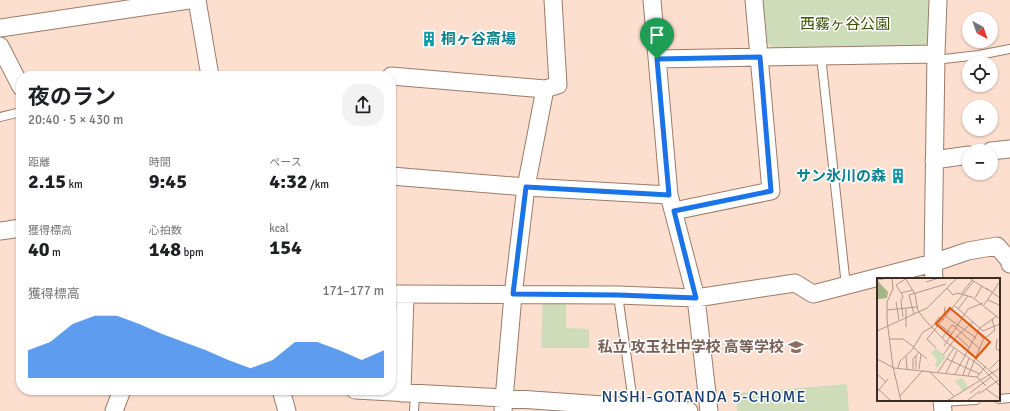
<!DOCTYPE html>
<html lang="ja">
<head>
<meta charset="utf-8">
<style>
  :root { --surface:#fff; --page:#f2f2f2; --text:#202124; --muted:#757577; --accent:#1a73e8 }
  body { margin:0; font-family:Signika,"Noto Sans JP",sans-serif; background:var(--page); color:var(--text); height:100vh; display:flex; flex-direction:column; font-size:15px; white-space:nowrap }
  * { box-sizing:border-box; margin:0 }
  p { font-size:13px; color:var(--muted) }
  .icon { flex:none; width:22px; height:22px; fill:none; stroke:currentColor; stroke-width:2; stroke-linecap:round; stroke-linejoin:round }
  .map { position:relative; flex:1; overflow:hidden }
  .side { position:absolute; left:16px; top:71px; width:380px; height:324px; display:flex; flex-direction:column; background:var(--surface); border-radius:16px; box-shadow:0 1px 3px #0004 }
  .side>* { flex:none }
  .needle { width:26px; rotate:140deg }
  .controls { position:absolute; left:962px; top:12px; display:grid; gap:8px }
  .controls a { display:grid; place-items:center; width:36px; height:36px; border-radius:50%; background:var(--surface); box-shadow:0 1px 3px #0004; font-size:20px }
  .pin { position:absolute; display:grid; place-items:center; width:34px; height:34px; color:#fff; margin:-41px -17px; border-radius:50% 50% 50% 0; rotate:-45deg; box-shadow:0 0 4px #0007 }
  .pin .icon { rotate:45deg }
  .round { display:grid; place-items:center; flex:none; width:42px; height:42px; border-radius:16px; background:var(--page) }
  .head { display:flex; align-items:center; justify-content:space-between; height:68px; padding:0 12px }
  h1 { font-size:22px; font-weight:700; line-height:30px }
  .metrics { display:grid; grid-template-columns:repeat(3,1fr); gap:6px; height:68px; padding:4px 12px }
  .metrics div { display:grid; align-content:center }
  .metrics b { font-size:20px; font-weight:700 }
  .metrics small { font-size:11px; font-weight:400 }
  .metrics p { font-size:11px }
  .chart { height:112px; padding:8px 12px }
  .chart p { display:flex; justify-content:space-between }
  .chart svg { width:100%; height:72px; margin-top:4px; fill:var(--accent); opacity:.7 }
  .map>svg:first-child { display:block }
  .green { fill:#cfdcb9 }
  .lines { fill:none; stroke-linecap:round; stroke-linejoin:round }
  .lane-casing { stroke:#9c7b68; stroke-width:10 }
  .street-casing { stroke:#9c7b68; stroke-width:19 }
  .lane { stroke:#fff; stroke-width:8 }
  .street { stroke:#fff; stroke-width:17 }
  .route-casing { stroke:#fff; stroke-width:8 }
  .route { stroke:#1a73e8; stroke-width:5 }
  .labels { text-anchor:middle; stroke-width:3; stroke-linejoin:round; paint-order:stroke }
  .park-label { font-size:15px; fill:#3b4f00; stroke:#fff }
  .culture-label { font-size:15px; font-weight:bold; fill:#0d838f; stroke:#fff; text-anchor:start }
  .education-label { font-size:15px; font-weight:bold; fill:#785e54; stroke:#fff; text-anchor:end }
  .neighbourhood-label { font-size:16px; letter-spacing:1px; fill:#163e72; stroke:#fff }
  .inset-road { fill:none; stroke:#af988b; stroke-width:1 }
  .view { fill:#df570d; fill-opacity:0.15; stroke:#df570d; stroke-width:2 }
  .inset-edge { fill:none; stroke:#3b2d25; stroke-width:2 }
</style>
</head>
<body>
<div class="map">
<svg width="1010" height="411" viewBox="0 0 1010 411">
  <rect width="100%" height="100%" fill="#fddfcf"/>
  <path class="green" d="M759 0H931L929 43 924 49 774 48 765 41Z
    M543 298H566V328L589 329V348H541Z
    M847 384 849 411H737L736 393Z"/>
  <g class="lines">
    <g class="lane-casing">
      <path id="lane" d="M821 56 846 286
        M935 60 979 55 1010 49
        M0 117 21 112
        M618 295 634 409
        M999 399 1010 398
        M942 402 976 400
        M414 411 415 394"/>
    </g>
    <g class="street-casing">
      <path id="street" d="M197 0 210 76
        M652 0 669 195 696 298 709 411
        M0 28 189 0
        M0 46 21 87
        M657 59 936 54
        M391 76 545 89 558 85 553 0
        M991 151 1010 149
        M934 160 969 155
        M391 176 526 187 669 195
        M674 211 771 191 754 0
        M0 231 21 228
        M934 279 933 263 936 54 938 0
        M391 294 618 295 696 298 795 283 813 294 933 263 968 251 997 246 1009 260 1010 264
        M281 390 287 411
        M355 390 504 398 689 411
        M402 393 405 295
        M942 400 943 411
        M114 411 122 390
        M503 411 513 295 526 187 545 89"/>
    </g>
    <use href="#lane" class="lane"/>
    <use href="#street" class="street"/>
  </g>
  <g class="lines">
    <g class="route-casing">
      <path id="route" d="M760 57 771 191 674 211 696 298 618 295 513 294 526 187 669 195 657 59Z"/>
    </g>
    <use href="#route" class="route"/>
  </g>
  <defs>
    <g id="building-bare" transform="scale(1.2)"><path d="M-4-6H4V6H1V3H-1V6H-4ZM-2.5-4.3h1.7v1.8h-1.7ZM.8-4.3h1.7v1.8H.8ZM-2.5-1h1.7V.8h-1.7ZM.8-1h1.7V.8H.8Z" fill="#0f9aa8" stroke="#fff" stroke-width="2.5" paint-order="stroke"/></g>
    <g id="school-bare" transform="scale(1.2)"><path d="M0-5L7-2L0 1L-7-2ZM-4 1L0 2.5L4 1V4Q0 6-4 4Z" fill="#8d6e63" stroke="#fff" stroke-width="2.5" paint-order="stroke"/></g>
  </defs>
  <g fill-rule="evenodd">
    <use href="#building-bare" x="429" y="39"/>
    <use href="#building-bare" x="898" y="176"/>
    <use href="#school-bare" x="796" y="347"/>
  </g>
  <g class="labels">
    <g class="park-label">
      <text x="845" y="29">西霧ヶ谷公園</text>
    </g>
    <g class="culture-label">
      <text x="441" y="44">桐ヶ谷斎場</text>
      <text x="886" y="181" text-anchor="end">サン氷川の森</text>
    </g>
    <g class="education-label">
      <text x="784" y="352">私立 攻玉社中学校 高等学校</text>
    </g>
    <g class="neighbourhood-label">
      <text x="704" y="402">NISHI-GOTANDA 5-CHOME</text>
    </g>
  </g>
  <g transform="translate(877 278)">
    <rect width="123" height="123" fill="#fddfcf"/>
    <path d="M59 70 69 79 60 90 58 88 60 81 54 75ZM85 100 91 109 86 113 78 103Z" fill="#cfdcb9"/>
    <path d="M0 2 11 14 10 20 1 21Z" fill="#a3b685"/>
    <path class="inset-road" d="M15 0 16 11 10 24V42L16 89 24 123M28 0 38 16 41 33 48 42 69 64 102 87 123 108M92 0 111 12M0 2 12 0M49 4 62 0M19 7 26 18 24 23 26 39M19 7 30 0M70 10 76 17 80 15 95 19 123 41M109 10 123 20M116 14 123 3M24 15 36 12M84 16 95 2M98 20 105 8M111 22 122 27M19 24 22 42M107 27 115 15M78 28 106 53 123 46M68 29 67 37 99 60M81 31 91 18M10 32 40 29M37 36 32 17 69 6M85 40 107 61M63 47 75 56M11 48 50 30 80 0M29 49V31M79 50 103 71M0 53 11 48M80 58 93 70M65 60 75 47 79 49M12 61H26L37 69M120 61 119 71 123 73M67 68 91 31 106 25M37 70 50 81M59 70 50 61 97 3M91 74 121 100M66 77 80 58 96 44M29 78 30 91M0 81 17 90 100 99 109 108M70 81 103 96M21 90 23 83 35 72 46 54 55 49 62 39 67 42M36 91V81L42 74M39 91V78M42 91 44 76M113 91 123 81M52 93 77 118M61 94 77 70M69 95 80 73M0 96 9 104M78 96 103 50 120 38M86 97 92 80M91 98 106 62 118 52 115 41M100 99 109 88M0 110 14 123M109 111 123 121M0 114 11 101M93 115 114 99M102 116 123 101M23 118 46 92M70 123 123 90M90 123 103 113"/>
    <path class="view" d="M73 30 113 64 99 80 59 46Z"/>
    <rect width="123" height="123" class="inset-edge"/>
  </g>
</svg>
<div class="controls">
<a><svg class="needle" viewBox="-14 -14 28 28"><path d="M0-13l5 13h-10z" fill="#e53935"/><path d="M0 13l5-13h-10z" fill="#757577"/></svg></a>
<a><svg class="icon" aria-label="locate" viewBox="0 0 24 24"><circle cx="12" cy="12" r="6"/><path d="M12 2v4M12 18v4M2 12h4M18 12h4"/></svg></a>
<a>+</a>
<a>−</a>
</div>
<div class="pin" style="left:657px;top:59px;background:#1e9e55"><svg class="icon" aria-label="arrive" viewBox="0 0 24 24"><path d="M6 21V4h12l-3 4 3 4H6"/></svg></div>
<section class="side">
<div class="head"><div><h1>夜のラン</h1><p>20:40 · 5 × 430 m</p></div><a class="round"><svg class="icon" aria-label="share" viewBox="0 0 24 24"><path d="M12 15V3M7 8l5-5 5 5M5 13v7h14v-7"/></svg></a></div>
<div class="metrics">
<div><p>距離</p><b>2.15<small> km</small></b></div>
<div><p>時間</p><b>9:45</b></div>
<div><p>ペース</p><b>4:32<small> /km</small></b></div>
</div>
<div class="metrics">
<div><p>獲得標高</p><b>40<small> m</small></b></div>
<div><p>心拍数</p><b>148<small> bpm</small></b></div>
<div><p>kcal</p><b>154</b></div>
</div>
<div class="chart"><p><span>獲得標高</span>171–177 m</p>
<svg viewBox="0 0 160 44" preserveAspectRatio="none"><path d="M0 44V27L10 22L20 11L30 6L40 6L50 11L60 17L70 22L80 27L90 33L100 38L110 33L120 22L130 22L140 27L150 33L160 27V44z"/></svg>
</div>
</section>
</div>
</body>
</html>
